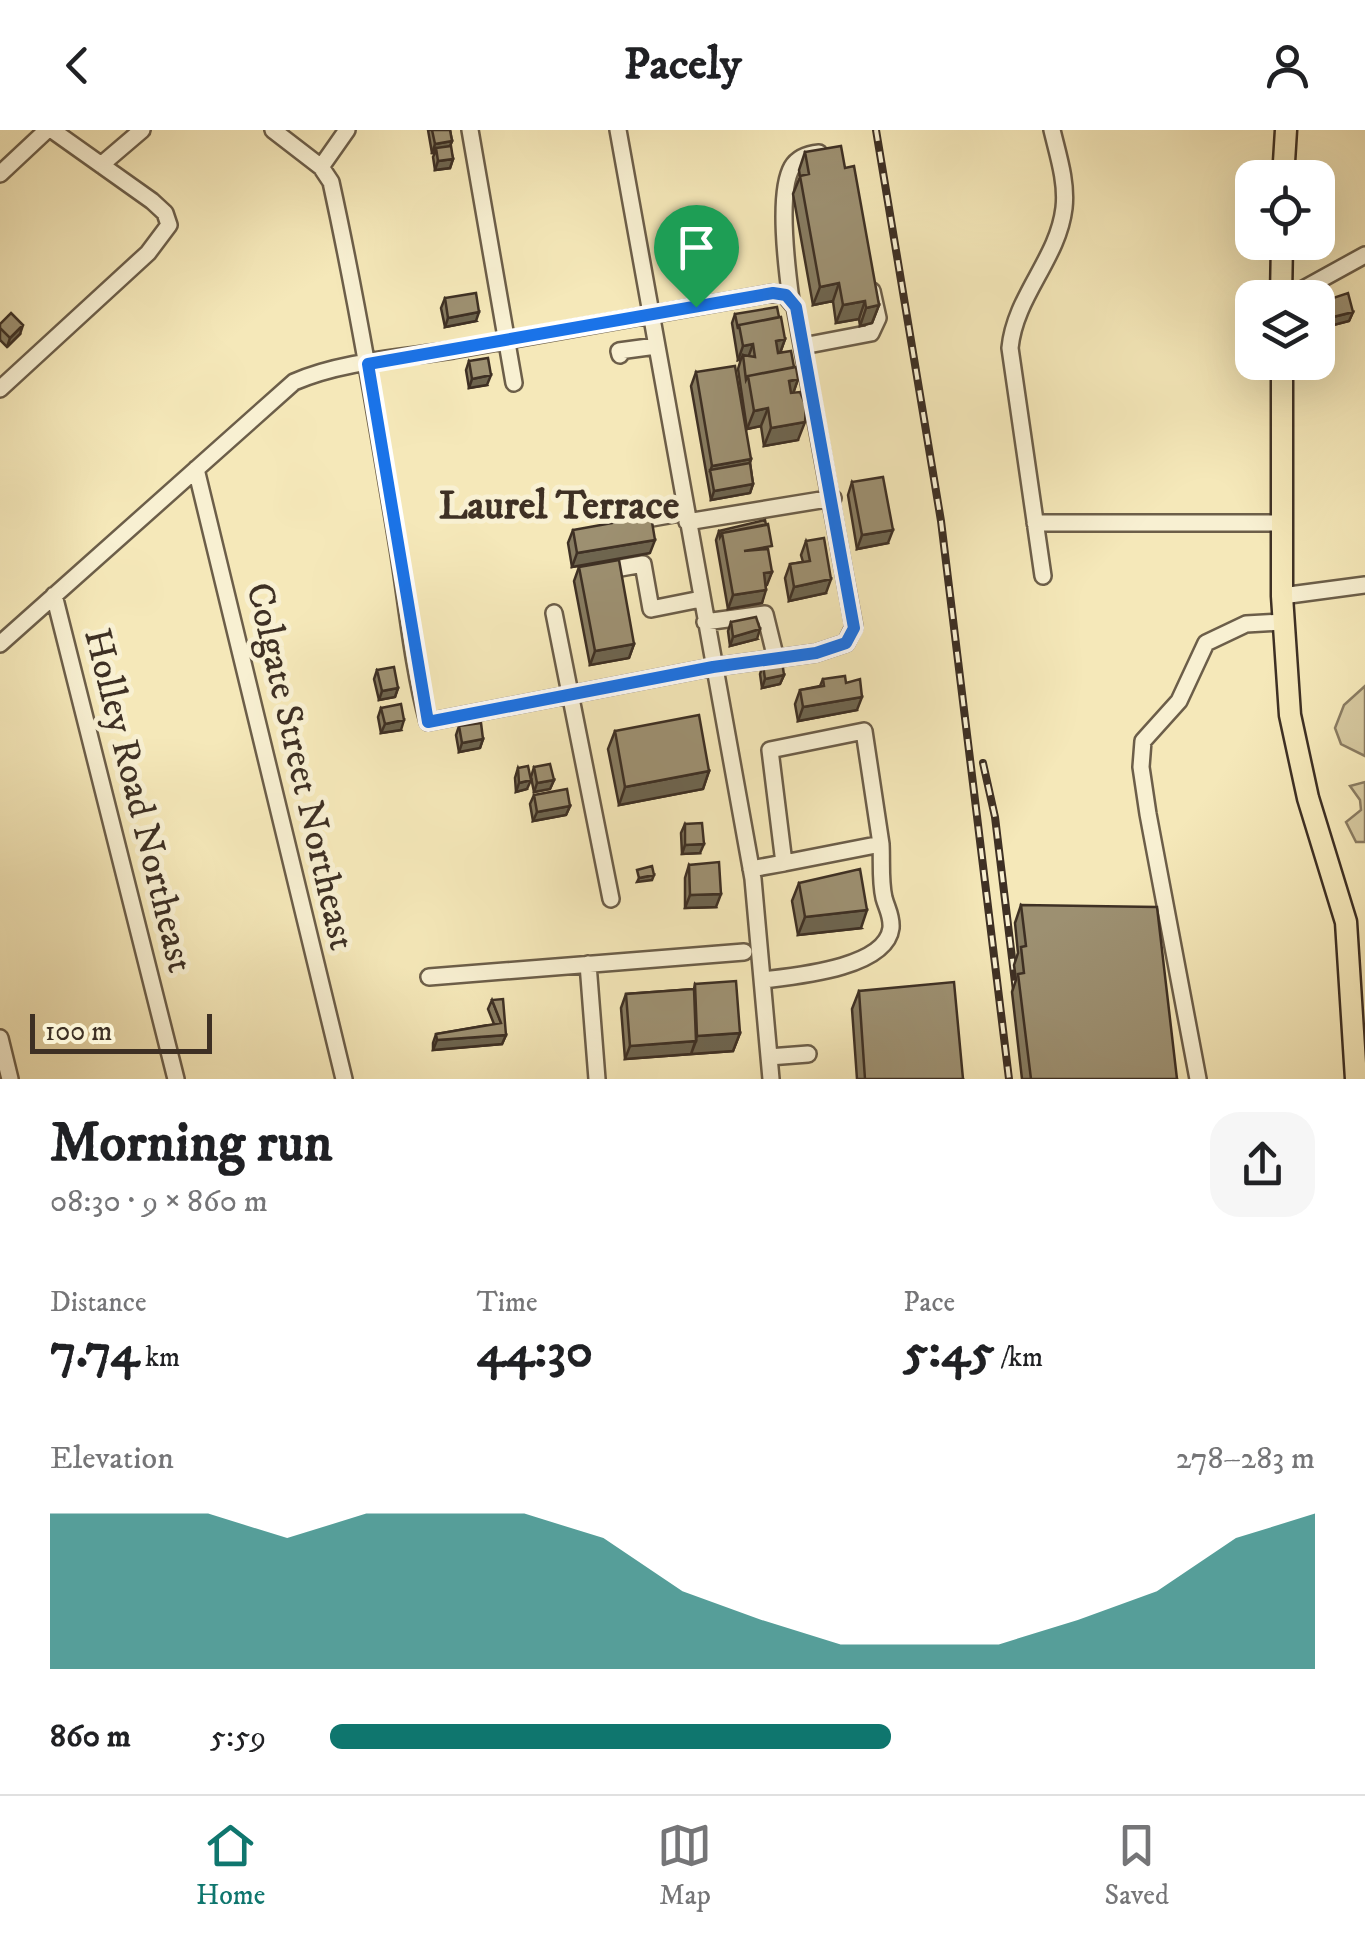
<!DOCTYPE html>
<html lang="en">
<head>
<meta charset="utf-8">
<style>
  :root { --surface:#fff; --page:#f6f6f6; --text:#202124; --muted:#757577; --line:#e0e0e0; --accent:#0f766e }
  body { margin:0; font-family:"IM FELL DW Pica",serif; background:var(--page); color:var(--text); height:100vh; display:flex; flex-direction:column; font-size:38px; white-space:nowrap }
  * { box-sizing:border-box; margin:0 }
  p { font-size:32px; color:var(--muted) }
  .icon { flex:none; width:55px; height:55px; fill:none; stroke:currentColor; stroke-width:2; stroke-linecap:round; stroke-linejoin:round }
  .map { position:relative; height:949px; overflow:hidden }
  .details { display:flex; flex-direction:column; background:var(--surface); flex:1 }
  .details>* { flex:none }
  .tools { position:absolute; left:1235px; top:30px; display:grid; gap:20px }
  .tools a { display:grid; place-items:center; width:100px; height:100px; border-radius:20px; background:var(--surface); box-shadow:0 10px 40px #0002; font-size:50px }
  .scale { position:absolute; left:30px; bottom:25px; width:182px; box-sizing:border-box; padding-left:10px; border:5px solid #3e3024; border-top:0; font-size:28px; line-height:35px; white-space:nowrap; color:#3e3024; -webkit-text-stroke:8px #f8f0d2; paint-order:stroke }
  .pin { position:absolute; display:grid; place-items:center; width:85px; height:85px; color:#fff; margin:-102px -42px; border-radius:50% 50% 50% 0; rotate:-45deg; box-shadow:0 0 10px #0007 }
  .pin .icon { rotate:45deg }
  .round { display:grid; place-items:center; flex:none; width:105px; height:105px; border-radius:30px; background:var(--page) }
  .head { display:flex; align-items:center; justify-content:space-between; height:170px; padding:0 50px }
  h1 { font-size:55px; font-weight:700; line-height:75px }
  .figures { display:grid; grid-template-columns:repeat(3,1fr); gap:15px; height:170px; padding:10px 50px }
  .figures div { display:grid; align-content:center }
  .figures b { font-size:50px; font-weight:700 }
  .figures small { font-size:28px; font-weight:400 }
  .figures p { font-size:28px }
  .chart { height:280px; padding:20px 50px }
  .chart p { display:flex; justify-content:space-between }
  .chart svg { width:100%; height:180px; margin-top:10px; fill:var(--accent); opacity:.7 }
  ul { padding:0 50px; list-style:none; font-size:32px }
  li { display:grid; grid-template-columns:160px 120px 1fr; align-items:center; height:75px }
  li i { height:25px; border-radius:12px; background:var(--accent) }
  header { display:flex; justify-content:space-between; align-items:center; height:130px; padding:0 50px; background:var(--surface); font-size:45px; font-weight:700 }
  .tab-bar { display:flex; justify-content:space-around; align-items:center; height:140px; border-top:2px solid var(--line); background:var(--surface); font-size:28px; color:var(--muted) }
  .tab-bar a { display:grid; justify-items:center; gap:5px }
  .tab-bar .active { color:var(--accent) }
  .map>svg:first-child { display:block }
  .green { fill:#d6c9a0; stroke:#8a7c62; stroke-width:2.5 }
  .lines { fill:none; stroke-linecap:round; stroke-linejoin:round }
  .minor-casing { stroke:#6c5e49; stroke-width:20 }
  .major-casing { stroke:#3e3024; stroke-width:25 }
  .minor { stroke:#f8f0d2; stroke-width:15 }
  .major { stroke:#f5e8b9; stroke-width:20 }
  .rail-casing { stroke:#3e3024; stroke-width:8 }
  .rail { stroke:#f8f0d2; stroke-width:4; stroke-dasharray:11; stroke-linecap:butt }
  .wall { fill:#877c61; stroke:#3e3024; stroke-width:2.5 }
  .shaded-wall { fill:#6e654f; stroke:#3e3024; stroke-width:2.5 }
  .building { fill:#9d9071; stroke:#3e3024; stroke-width:2.5 }
  .route-casing { stroke:#fff; stroke-width:20 }
  .route { stroke:#1a73e8; stroke-width:12 }
  .labels { text-anchor:middle; stroke-width:10; stroke-linejoin:round; paint-order:stroke }
  .street-label { font-size:38px; fill:#3e3024; stroke:#f8f0d2 }
  .neighbourhood-label { font-size:40px; font-weight:bold; fill:#3e3024; stroke:#f8f0d2 }
</style>
</head>
<body>
<header><svg class="icon" aria-label="back" viewBox="0 0 24 24"><path d="M15 5l-7 7 7 7"/></svg>Pacely<svg class="icon" aria-label="person" viewBox="0 0 24 24"><circle cx="12" cy="8" r="4"/><path d="M4 21q1-7 8-7t8 7"/></svg></header>
<div class="map">
<svg width="1365" height="949" viewBox="0 0 1365 949">
  <rect width="100%" height="100%" fill="#f5e8b9"/>
  <filter id="stains"><feTurbulence type="fractalNoise" baseFrequency=".002" numOctaves="4"/><feColorMatrix values="0 0 0 0 .2 0 0 0 0 .09 0 0 0 0 .02 0 0 0 .5 -.17"/></filter>
  <radialGradient id="worn" r=".72"><stop offset=".6" stop-color="#630" stop-opacity="0"/><stop offset="1" stop-color="#630" stop-opacity=".3"/></radialGradient>
  <path class="green" d="M1365 556V626L1341 614 1335 598 1344 575Z
    M1365 652V712H1356L1346 692 1361 680 1360 670 1350 656Z"/>
  <g class="lines">
    <g class="minor-casing">
      <path id="minor" d="M470 0 514 253
        M618 0 753 749 771 949
        M101 35 142 0
        M321 37 347 0
        M0 44 47 0
        M1287 168 1365 125
        M791 170C787 140 777 63 792 37 798 27 808 24 819 23
        M803 216 871 203 878 188 872 161
        M620 225 619 221 656 216
        M0 259 148 123 169 95 165 83 152 71 52 0
        M196 339 344 949
        M635 391 686 382
        M687 392 833 368
        M1035 393H1282
        M604 441 643 434 651 479 701 469
        M1043 446 1010 218C1015 166 1058 129 1064 78 1067 52 1058 25 1052 0
        M54 465 176 949
        M1282 466 1365 455
        M554 483 611 769
        M705 492 765 484 776 529
        M0 514 294 252C342 231 402 228 453 220 560 201 667 182 773 163L785 165 795 177 854 497 846 513 816 523 713 537 428 592C412 534 407 472 397 412 377 291 357 171 331 52L321 37 273 0
        M751 739 784 733 770 620 864 601 881 714 784 733
        M588 834 597 949
        M429 847 744 822
        M763 850C796 846 886 838 891 798 892 786 887 779 884 768 880 751 882 731 881 714
        M0 908 10 949
        M769 927 808 924
        M1198 949 1148 684 1141 637 1143 611 1179 571 1206 513 1246 494 1283 492"/>
    </g>
    <g class="major-casing">
      <path id="major" d="M1283 48 1286 0
        M1281 168 1282 112
        M1282 232V466L1290 585 1308 668 1346 792 1356 949"/>
    </g>
    <use href="#minor" class="minor"/>
    <use href="#major" class="major"/>
    <g class="rail-casing">
      <path id="rail" d="M876 0 941 391 1009 949
        M983 633 995 687 1016 861"/>
    </g>
    <use href="#rail" class="rail"/>
  </g>
  <path class="wall" d="M428 0H450L452 11 450 16 453 29 450 38 435 40 433 27 435 23H432Z
    M805 22 845 38 879 175 872 193 860 196 859 189 836 193 833 171 813 175 793 64 800 47 799 40Z
    M445 168 476 191 445 197 441 178Z
    M1321 172 1353 182 1349 191 1322 198 1318 181Z
    M735 184 785 209 780 223 794 237 798 249 793 263 798 310 764 316 761 296 747 299 738 239 741 229 738 230 732 193Z
    M0 194 20 204 7 217 0 210Z
    M469 231 487 255 469 258 466 240Z
    M696 242 751 329 750 333 753 354 750 363 711 370 691 256Z
    M852 352 888 413 857 419 848 365Z
    M573 400 650 423 572 437 568 413Z
    M719 401 772 442 766 455 762 473 728 479 716 410Z
    M806 411 826 463 789 471 785 448 790 434 803 432 801 425Z
    M579 437 634 514 629 528 590 535 574 451Z
    M731 492 757 509 730 516 728 501Z
    M763 535 784 545 780 554 762 558 760 544Z
    M377 540 398 558 395 567 379 570 374 549Z
    M823 549 846 553 857 580 798 591 795 574 800 560 820 556Z
    M381 578 401 600 381 603 378 587Z
    M459 596 483 609 480 618 459 622 456 605Z
    M615 601 709 641 703 659 619 675 608 619Z
    M534 637 554 650 550 659 534 662 531 647Z
    M518 638 527 659 516 662 515 648Z
    M534 665 570 676 566 685 533 691 530 674Z
    M685 694 700 723 682 724 681 703Z
    M689 735 716 777 685 778V748Z
    M799 753 861 798 798 805 792 771Z
    M1021 775 1177 949H1022L1012 862 1016 850 1014 835 1018 823 1015 793Z
    M695 854 740 903 733 921 625 929 621 878 626 864 694 859Z
    M859 861 963 949H857L852 879Z
    M492 870 506 905 502 914 433 920V913L436 904 494 894 488 879Z"/>
  <path class="shaded-wall" d="M452 11 448 21 436 18 435 23H432L435 14Z
    M453 29 450 38 435 40 438 31Z
    M839 153 833 171 813 175 820 157Z
    M865 171 859 189 836 193 843 175Z
    M879 175 872 193 860 196 866 178Z
    M479 182 476 191 445 197 448 188Z
    M1353 182 1349 191 1322 198 1325 189Z
    M23 195 20 204 7 217 10 208Z
    M785 209 780 223 771 224 776 211Z
    M753 214 748 228 743 225 741 229 738 230 743 216Z
    M491 245 487 255 469 258 472 249Z
    M798 249 792 267 751 262Z
    M768 278 761 296 747 299 754 281Z
    M805 292 798 310 764 316 771 298Z
    M751 329 746 342 710 341 712 336Z
    M753 354 750 363 711 370 714 361Z
    M893 400 888 413 857 419 862 405Z
    M655 410 650 423 572 437 577 423Z
    M772 442 767 455 759 457 764 443Z
    M831 449 826 463 789 471 794 457Z
    M766 460 762 473 728 479 733 465Z
    M760 499 757 509 730 516 733 507Z
    M634 514 629 528 590 535 595 521Z
    M784 545 780 554 762 558 765 549Z
    M398 558 395 567 379 570 382 561Z
    M862 567 857 580 798 591 803 577Z
    M404 590 401 600 381 603 385 594Z
    M483 609 480 618 459 622 462 613Z
    M709 641 703 659 619 675 625 657Z
    M531 650 527 659 516 662 519 653Z
    M554 650 550 659 534 662 537 653Z
    M570 676 566 685 533 691 537 682Z
    M704 714 700 723 682 724 685 715Z
    M654 745 652 750 637 752 639 748Z
    M721 764 716 777 685 778 690 765Z
    M867 780 861 798 798 805 805 787Z
    M740 903 733 921 691 924 697 906Z
    M506 905 502 914 433 920 437 910Z
    M696 911 691 924 625 929 630 916Z"/>
  <path class="building" d="M432 0H450L452 11 435 14Z
    M451 16 453 29 438 31 436 18Z
    M841 16 845 38 854 36 879 175 866 178 865 171 843 175 839 153 820 157 800 46 809 44 805 22Z
    M476 163 479 182 448 188 445 168Z
    M1348 163 1353 182 1325 189 1321 172Z
    M777 177 779 187 739 195 738 199 735 184Z
    M11 183 23 195 10 208 0 198V194Z
    M781 187 785 209 776 211 778 223 791 221 794 237 748 246 746 250 743 225 755 227 753 214 743 216 739 195Z
    M488 228 491 245 472 249 469 231Z
    M735 236 751 329 712 336 696 242Z
    M796 237 798 249 789 251 791 263 800 262 806 276 805 292 771 298 768 278 754 281 748 246Z
    M750 333 753 354 714 361 710 340Z
    M883 347 893 400 862 405 852 352Z
    M651 386 655 410 577 423 573 400Z
    M765 390 766 395 722 403 720 407 719 401Z
    M768 394 772 416 744 421 768 419 772 442 764 443 766 460 733 465 722 403Z
    M824 408 831 449 794 457 790 434 810 431 806 411Z
    M619 430 634 514 595 521 579 437Z
    M756 487 760 499 733 507 731 492Z
    M782 531 784 545 765 549 763 535Z
    M394 537 398 558 382 561 377 540Z
    M845 546 846 553 860 549 862 567 803 577 800 560 824 556 823 549Z
    M401 574 404 590 385 594 381 578Z
    M699 585 709 641 625 657 615 601Z
    M481 593 483 609 462 613 459 596Z
    M550 634 554 650 537 653 534 637Z
    M528 636 531 650 519 653 518 638Z
    M567 659 570 676 537 682 534 665Z
    M702 693 704 714 685 715V694Z
    M719 732 721 764 690 765 689 735Z
    M652 736 654 745 639 748 637 740Z
    M860 739 867 780 805 787 799 753Z
    M1021 775 1157 777 1177 949H1031L1018 844 1024 843 1021 817 1026 816Z
    M736 851 740 903 697 906 695 854Z
    M954 852 963 949H865L859 861Z
    M694 859 696 911 630 916 626 864Z
    M503 869 506 905 437 910 436 904 501 893 492 870Z"/>
  <g class="lines">
    <g class="route-casing">
      <path id="route" d="M773 163 786 165 796 177 854 498 846 513 816 523 713 537 428 592 368 234Z"/>
    </g>
    <use href="#route" class="route"/>
  </g>
  <g class="labels">
    <g class="street-label">
      <text transform="translate(302 636) rotate(77)" y="13">Colgate Street Northeast</text>
      <text transform="translate(140 670) rotate(76)" y="13">Holley Road Northeast</text>
    </g>
    <g class="neighbourhood-label">
      <text x="559" y="388">Laurel Terrace</text>
    </g>
  </g>
  <rect width="100%" height="100%" filter="url(#stains)"/>
  <rect width="100%" height="100%" fill="url(#worn)"/>
</svg>
<div class="tools">
<a><svg class="icon" aria-label="locate" viewBox="0 0 24 24"><circle cx="12" cy="12" r="6"/><path d="M12 2v4M12 18v4M2 12h4M18 12h4"/></svg></a>
<a><svg class="icon" aria-label="layers" viewBox="0 0 24 24"><path d="M12 4l9 5-9 5-9-5zM3 14l9 5 9-5"/></svg></a>
</div>
<div class="scale">100 m</div>
<div class="pin" style="left:696px;top:177px;background:#1e9e55"><svg class="icon" aria-label="arrive" viewBox="0 0 24 24"><path d="M6 21V4h12l-3 4 3 4H6"/></svg></div>
</div>
<section class="details">
<div class="head"><div><h1>Morning run</h1><p>08:30 · 9 × 860 m</p></div><a class="round"><svg class="icon" aria-label="share" viewBox="0 0 24 24"><path d="M12 15V3M7 8l5-5 5 5M5 13v7h14v-7"/></svg></a></div>
<div class="figures">
<div><p>Distance</p><b>7.74<small> km</small></b></div>
<div><p>Time</p><b>44:30</b></div>
<div><p>Pace</p><b>5:45<small> /km</small></b></div>
</div>
<div class="chart"><p><span>Elevation</span>278–283 m</p>
<svg viewBox="0 0 160 44" preserveAspectRatio="none"><path d="M0 44V6L10 6L20 6L30 12L40 6L50 6L60 6L70 12L80 25L90 32L100 38L110 38L120 38L130 32L140 25L150 12L160 6V44z"/></svg>
</div>
<ul>
<li><b>860 m</b>5:59<i style="width:57%"></i></li>
</ul>
</section>
<nav class="tab-bar">
<a class="active"><svg class="icon" aria-label="home" viewBox="0 0 24 24"><path d="M3 11l9-7 9 7M6 9v11h12V9"/></svg>Home</a>
<a><svg class="icon" aria-label="map" viewBox="0 0 24 24"><path d="M3 6l6-2 6 2 6-2v14l-6 2-6-2-6 2zM9 4v14M15 6v14"/></svg>Map</a>
<a><svg class="icon" aria-label="saved" viewBox="0 0 24 24"><path d="M7 4h10v16l-5-4-5 4z"/></svg>Saved</a>
</nav>
</body>
</html>
